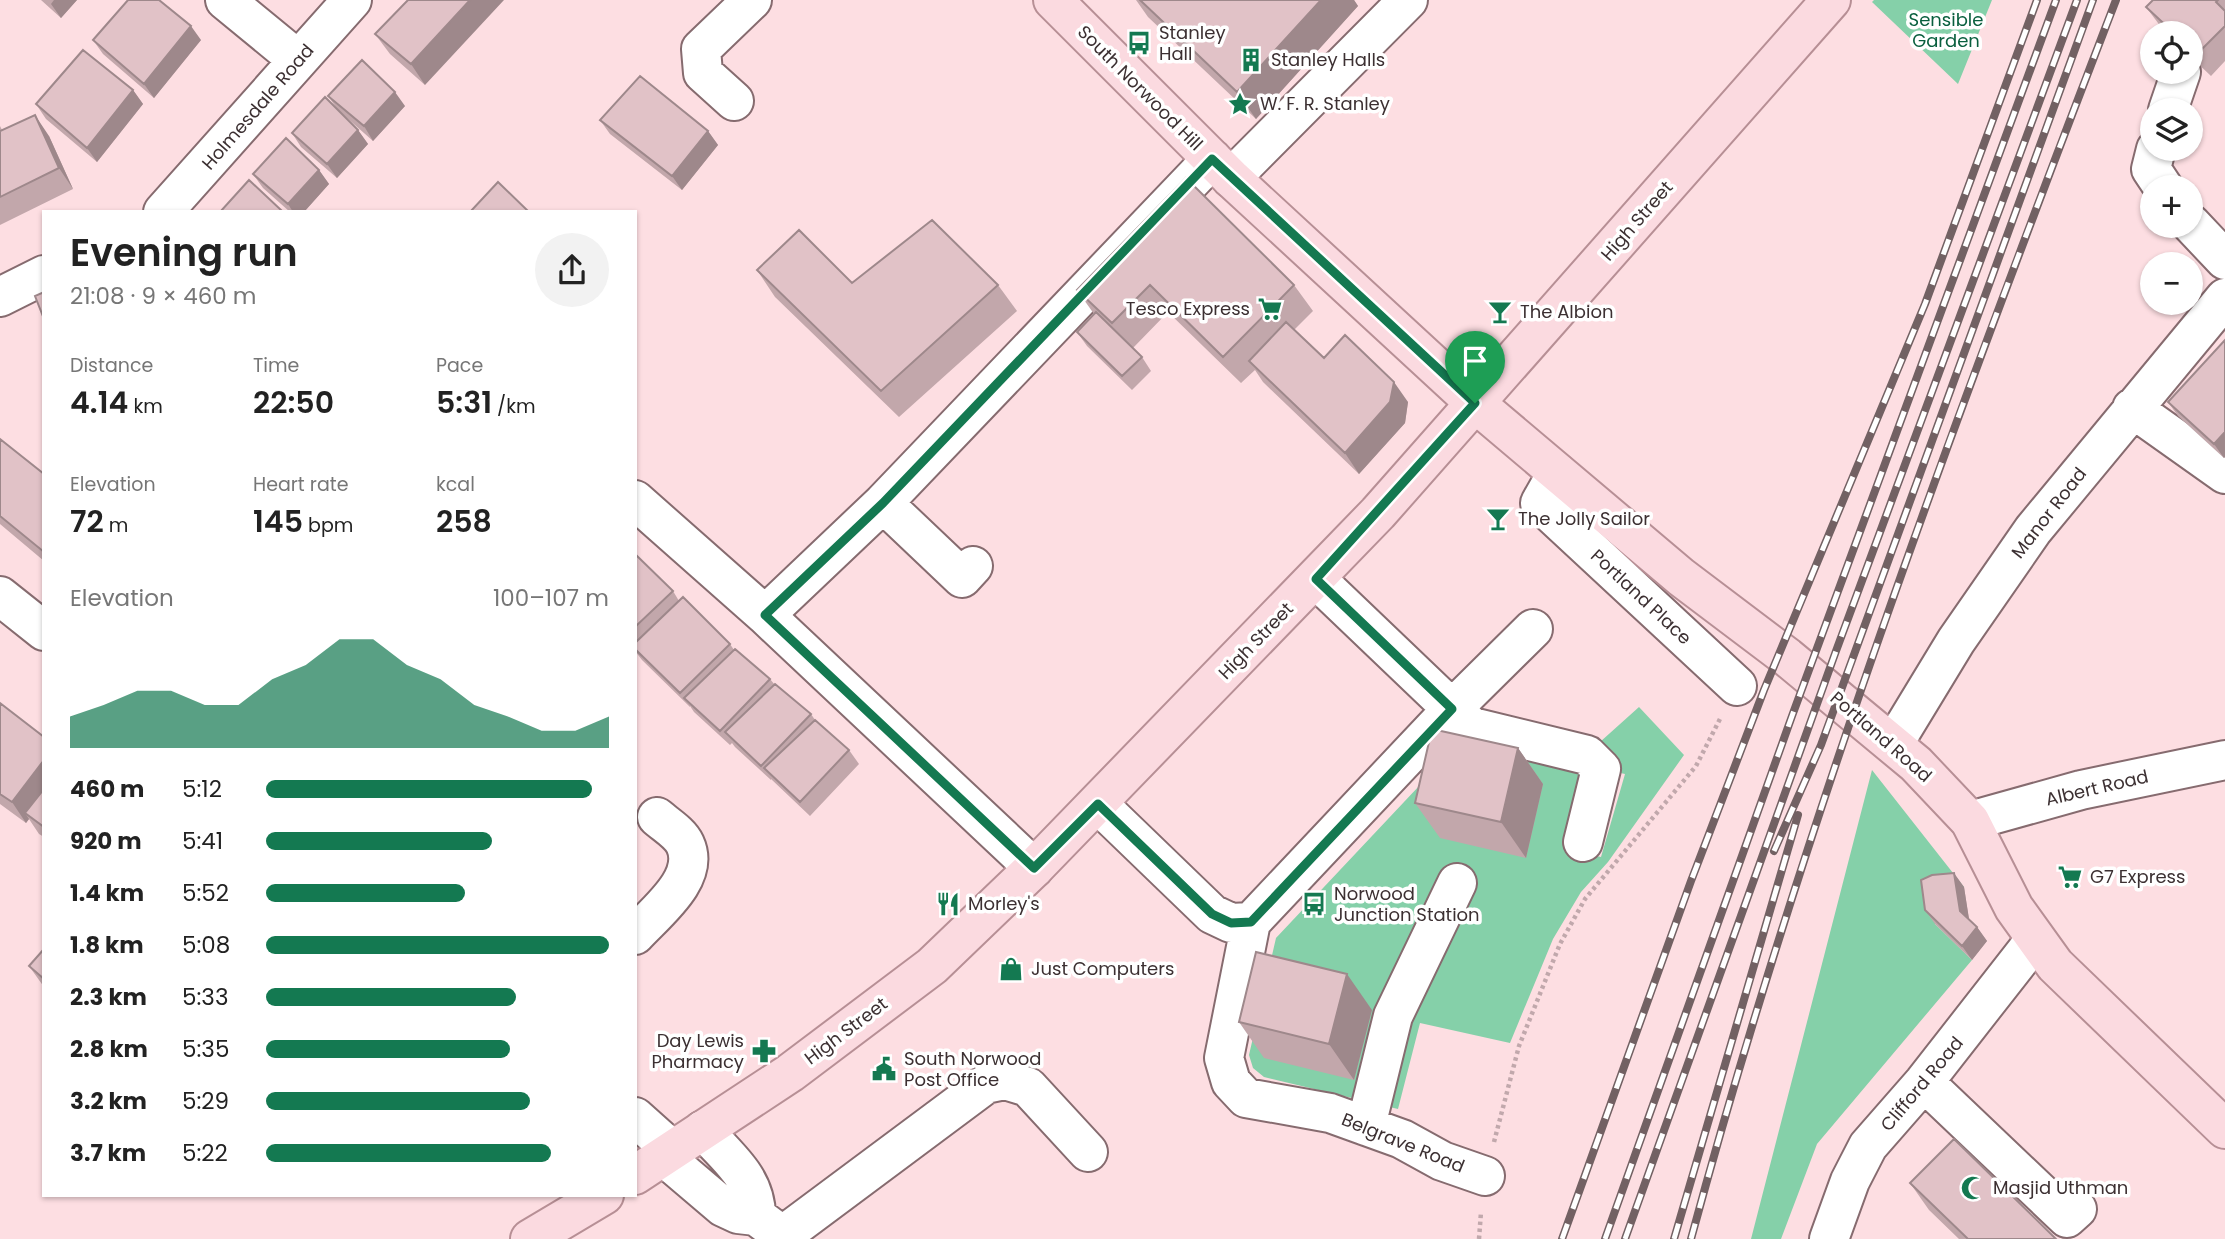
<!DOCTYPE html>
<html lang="en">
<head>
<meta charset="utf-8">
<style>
  :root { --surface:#fff; --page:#f2f2f2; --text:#222; --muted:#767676; --accent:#147951 }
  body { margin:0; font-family:Poppins,sans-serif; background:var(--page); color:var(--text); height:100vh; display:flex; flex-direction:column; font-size:26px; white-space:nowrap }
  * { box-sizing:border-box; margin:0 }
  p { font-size:23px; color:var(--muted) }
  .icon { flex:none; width:38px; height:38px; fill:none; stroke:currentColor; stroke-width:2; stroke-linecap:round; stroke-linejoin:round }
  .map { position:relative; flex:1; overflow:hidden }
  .panel { position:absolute; left:42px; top:210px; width:595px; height:987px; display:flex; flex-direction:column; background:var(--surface); border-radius:0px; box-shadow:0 2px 5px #0004 }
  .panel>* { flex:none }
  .controls { position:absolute; left:2140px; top:21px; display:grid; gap:14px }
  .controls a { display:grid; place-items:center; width:63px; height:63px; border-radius:50%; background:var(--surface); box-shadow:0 2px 5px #0004; font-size:35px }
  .pin { position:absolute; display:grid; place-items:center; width:60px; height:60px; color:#fff; margin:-72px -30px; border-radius:50% 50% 50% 0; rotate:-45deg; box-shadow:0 0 7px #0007 }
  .pin .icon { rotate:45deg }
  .round { display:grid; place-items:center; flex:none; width:74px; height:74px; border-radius:37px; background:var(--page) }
  .overview { display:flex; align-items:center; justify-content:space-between; height:119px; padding:0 28px }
  h1 { font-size:38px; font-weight:600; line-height:52px }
  .figures { display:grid; grid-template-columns:repeat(3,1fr); gap:10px; height:119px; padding:7px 28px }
  .figures div { display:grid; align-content:center }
  .figures b { font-size:30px; font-weight:600 }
  .figures small { font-size:19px; font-weight:400 }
  .figures p { font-size:19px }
  .chart { height:196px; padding:14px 28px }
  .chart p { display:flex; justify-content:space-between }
  .chart svg { width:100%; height:126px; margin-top:7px; fill:var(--accent); opacity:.7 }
  ul { padding:0 28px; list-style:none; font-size:23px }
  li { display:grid; grid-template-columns:112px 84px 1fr; align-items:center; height:52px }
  li i { height:18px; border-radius:9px; background:var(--accent) }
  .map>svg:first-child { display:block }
  .green { fill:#85d0a9 }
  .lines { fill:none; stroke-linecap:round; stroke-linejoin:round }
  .minor-casing { stroke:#866b6f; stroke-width:42 }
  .major-casing { stroke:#b78f95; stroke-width:42 }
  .path { stroke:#c1a8ac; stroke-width:4.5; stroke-dasharray:3.5 3.5; stroke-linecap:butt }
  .minor { stroke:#fff; stroke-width:38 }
  .major { stroke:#fbdae0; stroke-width:38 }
  .rail-casing { stroke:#726163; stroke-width:8 }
  .rail { stroke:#fff; stroke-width:5; stroke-dasharray:16; stroke-linecap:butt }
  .wall { fill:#c2a7ab }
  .shaded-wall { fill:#9e888b }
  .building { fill:#e1c2c7; stroke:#9e888b; stroke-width:2 }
  .route-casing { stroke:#fff; stroke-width:14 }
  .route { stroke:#147951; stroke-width:9 }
  .labels { text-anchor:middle; stroke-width:7; stroke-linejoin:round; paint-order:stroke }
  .park-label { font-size:18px; fill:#095f3e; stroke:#fff }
  .poi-label { font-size:18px; fill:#3c3032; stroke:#fff; text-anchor:start }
  .street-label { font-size:18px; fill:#3c3032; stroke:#fff }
</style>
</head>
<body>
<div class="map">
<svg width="2225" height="1239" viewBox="0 0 2225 1239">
  <rect width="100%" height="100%" fill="#fddee2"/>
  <path class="green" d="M1874 0H1992L1958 84 1872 2Z
    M1639 707 1684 755 1608 862 1581 892 1553 939 1510 1043 1420 1023 1398 1109 1264 1077 1253 1068 1249 1055 1276 938 1452 751 1468 745 1580 771 1588 782 1570 850 1601 857 1625 774 1611 771 1600 742Z
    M1872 770 1964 887 1935 924 1972 960 1817 1144 1781 1239H1751Z"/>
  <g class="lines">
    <g class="minor-casing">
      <path id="minor" d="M225 0 298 60
        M734 101 703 73 701 49 752 0
        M2168 110 2181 72
        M2156 149 2151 169 2163 187
        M1231 178 1408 0
        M163 212 352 0
        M2191 224 2225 260
        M0 297 44 275
        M2132 408 2225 474
        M1557 473 1540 503 1737 686
        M635 500 765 615 1034 868
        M883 503 962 578 973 566
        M0 596 44 631
        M765 615 883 503 1212 159
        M1533 629 1452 709 1472 727 1587 755 1601 769 1583 842
        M1894 743 1956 641 2033 530 2225 298
        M1098 804 1212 914 1231 923 1251 922
        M1970 821 2081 790 2225 760
        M1251 922 1452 709 1316 579
        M1251 922 1224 1058 1231 1082 1246 1098 1330 1113 1402 1139 1442 1161 1485 1176
        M635 935C656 912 701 878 685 844 680 833 666 825 657 817
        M1924 1082 2067 1218 2077 1209
        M635 1117 673 1151
        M1366 1126 1393 1016 1457 883
        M703 1130C727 1157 756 1178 756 1216
        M663 1156 723 1207 738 1214 756 1216 787 1239
        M782 1236 986 1084 1005 1080 1028 1087 1088 1152
        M1829 1239 1850 1181 1868 1146 1924 1082 2035 940"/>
    </g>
    <g class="major-casing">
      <path id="major" d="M1053 0 1231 178 1475 403 1681 577 1787 657 1916 764 1970 821 2014 908 2055 965 2225 1129
        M635 1175 790 1073 932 966 1034 868 1378 513 1831 0
        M530 1239 604 1195"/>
    </g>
    <path class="path" d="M1494 1142 1519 1046 1560 944 1585 899 1696 766 1721 717
      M1479 1239 1481 1212"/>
    <use href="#minor" class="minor"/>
    <use href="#major" class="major"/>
    <g class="rail-casing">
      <path id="rail" d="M1774 851 1821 745 2093 0
        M1562 1239 1691 881 1764 690 1925 304 2037 0
        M1605 1239 1792 716 2056 0
        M1625 1239 1836 651 2077 0
        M1674 1239 1798 815
        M1691 1239C1805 817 1959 408 2116 0"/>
    </g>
    <use href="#rail" class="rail"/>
  </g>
  <path class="wall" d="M41 0H77L61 18Z
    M408 0 425 85 390 54 375 34Z
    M1136 0H1354L1358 6 1256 119 1148 17Z
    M2153 0H2225V61L2211 76 2191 57V33H2167L2161 27 2146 7Z
    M93 40H201L154 98 103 54Z
    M133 90 143 104 97 162 46 119 36 104Z
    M328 96 405 106 373 141 338 110Z
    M600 120 708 131 718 145 682 190 610 134Z
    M0 126 2 130 49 136 73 189 0 225Z
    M358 130 368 144 337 178 301 147 292 133Z
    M319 170 329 184 304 212H290L263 188 253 174Z
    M1186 178 1294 285 1313 311 1294 330 1324 358 1408 402 1405 423 1359 474 1263 382 1255 370 1241 383 1168 312 1133 348 1142 357 1151 371 1132 390 1087 346 1077 332 1094 314 1077 290Z
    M757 270 852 283 998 285 1017 311 899 417 775 297Z
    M2225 340V457L2224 458 2178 416 2168 402Z
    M0 439 44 474V561L0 524Z
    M635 554 673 591 679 601 730 644 734 650 770 679 775 685 811 714 815 720 849 750 859 764 810 816 771 779V780L735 747 732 743 730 745 694 712 690 706V707L642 660 635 651Z
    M0 703 44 737V837L39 834 29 819 26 823 0 804Z
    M1518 748 1543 784 1526 858 1440 838 1415 803Z
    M1964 887 1969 920 1977 927 1987 941 1972 960 1935 924 1925 910Z
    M44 949V987L29 966Z
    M1372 1010 1354 1080 1264 1058 1239 1022Z
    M1910 1183 2056 1239H1959L1929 1210Z"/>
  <path class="shaded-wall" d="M54 0H77L61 18 51 4Z
    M470 0H504L425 85 411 64Z
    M1321 0H1354L1358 6 1256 119 1237 92Z
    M191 26 201 40 154 98 144 84Z
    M133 90 143 104 97 162 87 148Z
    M395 92 405 106 373 141 364 126Z
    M35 115 49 136 73 189 59 168Z
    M358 130 368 144 337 178 327 164Z
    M708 131 718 145 682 190 672 176Z
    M319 170 329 184 304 212H293L288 204Z
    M1394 382 1408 402 1405 423 1359 474 1345 453Z
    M2225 432V457L2224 458 2214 444Z
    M1518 748 1543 784 1526 858 1501 822Z
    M44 760V800L25 813 29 819 26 823 12 802Z
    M1954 873 1964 887 1970 925 1960 911Z
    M1977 927 1987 941 1972 960 1962 946Z
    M1347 974 1372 1010 1354 1080 1329 1044Z"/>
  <path class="building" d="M128 0H159L191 26 144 84 93 40Z
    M408 0H470L411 64 375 34Z
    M1140 0H1321L1237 92Z
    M2153 0H2218L2216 2 2225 11V26L2196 55 2191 50V33H2174L2146 7Z
    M83 50 133 90 87 148 36 104Z
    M362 60 395 92 364 126 328 96Z
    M640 76 708 131 672 176 600 120Z
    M325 97 358 130 327 164 292 133Z
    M35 115 59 168 0 197V131Z
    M286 138 319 170 288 204 253 174Z
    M1186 178 1294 285 1223 357 1150 285 1112 323 1077 290Z
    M249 180 281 210 279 212H220Z
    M498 182 529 212H470Z
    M932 220 998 285 881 391 757 270 799 230 852 283Z
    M44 292V319L35 296Z
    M1096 312 1142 357 1122 376 1077 332Z
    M1286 322 1324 358 1345 335 1394 382 1390 402 1345 453 1249 361Z
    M2225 340V432L2214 444 2168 402Z
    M0 439 44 474V552L0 516Z
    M635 554 673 591 635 627Z
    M683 597 730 644 680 693 635 649V643Z
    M735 649 770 679 720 731 684 698Z
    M775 684 811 714 761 766 725 732Z
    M0 703 44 737V760L12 802 0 794Z
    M815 720 849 750 800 802 764 768Z
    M1432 729 1518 748 1501 822 1415 803Z
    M44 789V827L25 813Z
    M1954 873 1960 911 1977 927 1962 946 1925 910 1921 880 1932 875Z
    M44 949V979L29 966Z
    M1256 952 1347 974 1329 1044 1239 1022Z
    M1954 1139 2056 1239H1968L1910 1183Z"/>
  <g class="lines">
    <g class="route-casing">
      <path id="route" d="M1212 159 1475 403 1316 579 1452 709 1251 922 1231 923 1212 914 1098 804 1034 868 765 615 883 503Z"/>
    </g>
    <use href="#route" class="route"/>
  </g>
  <defs>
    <g id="bus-bare" transform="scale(1.89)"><path d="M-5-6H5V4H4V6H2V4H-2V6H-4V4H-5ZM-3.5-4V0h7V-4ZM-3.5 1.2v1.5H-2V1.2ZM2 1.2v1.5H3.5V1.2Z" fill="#147951" stroke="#fff" stroke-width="2.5" paint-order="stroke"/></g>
    <g id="building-bare" transform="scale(1.89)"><path d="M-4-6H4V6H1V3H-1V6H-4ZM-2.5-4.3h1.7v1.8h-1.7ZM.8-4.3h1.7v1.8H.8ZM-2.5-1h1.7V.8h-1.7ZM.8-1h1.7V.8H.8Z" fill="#147951" stroke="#fff" stroke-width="2.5" paint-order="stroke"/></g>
    <g id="sight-bare" transform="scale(1.89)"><path d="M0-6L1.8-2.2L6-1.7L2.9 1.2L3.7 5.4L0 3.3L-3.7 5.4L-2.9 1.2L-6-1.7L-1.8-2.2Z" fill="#147951" stroke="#fff" stroke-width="2.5" paint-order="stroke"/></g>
    <g id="supermarket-bare" transform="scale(1.89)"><path d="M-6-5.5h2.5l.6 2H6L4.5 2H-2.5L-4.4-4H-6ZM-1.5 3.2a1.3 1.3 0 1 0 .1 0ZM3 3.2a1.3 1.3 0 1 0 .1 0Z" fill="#147951" stroke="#fff" stroke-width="2.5" paint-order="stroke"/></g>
    <g id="bar-bare" transform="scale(1.89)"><path d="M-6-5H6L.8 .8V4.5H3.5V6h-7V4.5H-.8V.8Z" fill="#147951" stroke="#fff" stroke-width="2.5" paint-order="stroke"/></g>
    <g id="restaurant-bare" transform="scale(1.89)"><path d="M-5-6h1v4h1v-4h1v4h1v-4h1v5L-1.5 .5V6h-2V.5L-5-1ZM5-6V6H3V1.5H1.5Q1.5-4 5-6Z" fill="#147951" stroke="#fff" stroke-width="2.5" paint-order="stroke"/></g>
    <g id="shop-bare" transform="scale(1.89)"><path d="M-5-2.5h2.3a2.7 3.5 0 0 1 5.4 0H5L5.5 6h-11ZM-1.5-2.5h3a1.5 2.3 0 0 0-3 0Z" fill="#147951" stroke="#fff" stroke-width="2.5" paint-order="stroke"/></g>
    <g id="pharmacy-bare" transform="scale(1.89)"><path d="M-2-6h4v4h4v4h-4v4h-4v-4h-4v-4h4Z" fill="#147951" stroke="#fff" stroke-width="2.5" paint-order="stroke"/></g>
    <g id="civic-bare" transform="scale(1.89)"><path d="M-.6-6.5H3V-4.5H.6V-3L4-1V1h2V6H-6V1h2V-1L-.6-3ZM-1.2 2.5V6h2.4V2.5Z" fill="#147951" stroke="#fff" stroke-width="2.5" paint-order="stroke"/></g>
    <g id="mosque-bare" transform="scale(1.89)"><path d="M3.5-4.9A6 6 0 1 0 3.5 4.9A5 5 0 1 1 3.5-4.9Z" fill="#147951" stroke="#fff" stroke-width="2.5" paint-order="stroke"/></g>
  </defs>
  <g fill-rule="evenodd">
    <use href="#bus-bare" x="1139" y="43"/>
    <use href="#building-bare" x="1251" y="60"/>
    <use href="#sight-bare" x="1240" y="104"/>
    <use href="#supermarket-bare" x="1270" y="309"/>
    <use href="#bar-bare" x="1500" y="312"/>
    <use href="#bar-bare" x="1498" y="519"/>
    <use href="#supermarket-bare" x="2070" y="877"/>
    <use href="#restaurant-bare" x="948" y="904"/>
    <use href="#bus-bare" x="1314" y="904"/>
    <use href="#shop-bare" x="1011" y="969"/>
    <use href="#pharmacy-bare" x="764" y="1051"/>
    <use href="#civic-bare" x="884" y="1069"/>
    <use href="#mosque-bare" x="1973" y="1188"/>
  </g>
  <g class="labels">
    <g class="park-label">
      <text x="1946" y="26">Sensible<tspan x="1946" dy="21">Garden</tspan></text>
    </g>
    <g class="poi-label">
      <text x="1159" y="39">Stanley<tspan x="1159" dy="21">Hall</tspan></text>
      <text x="1271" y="66">Stanley Halls</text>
      <text x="1260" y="110">W. F. R. Stanley</text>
      <text x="1250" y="315" text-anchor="end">Tesco Express</text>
      <text x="1520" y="318">The Albion</text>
      <text x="1518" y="525">The Jolly Sailor</text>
      <text x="2090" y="883">G7 Express</text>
      <text x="1334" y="900">Norwood<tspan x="1334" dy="21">Junction Station</tspan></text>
      <text x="968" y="910">Morley's</text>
      <text x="1031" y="975">Just Computers</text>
      <text x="744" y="1047" text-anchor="end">Day Lewis<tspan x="744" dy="21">Pharmacy</tspan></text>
      <text x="904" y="1065">South Norwood<tspan x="904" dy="21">Post Office</tspan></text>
      <text x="1993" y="1194">Masjid Uthman</text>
    </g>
    <g class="street-label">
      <text transform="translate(1140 88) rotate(45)" y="6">South Norwood Hill</text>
      <text transform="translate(258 107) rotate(-49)" y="6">Holmesdale Road</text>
      <text transform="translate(1637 221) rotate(-49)" y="6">High Street</text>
      <text transform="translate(2049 513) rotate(-52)" y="6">Manor Road</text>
      <text transform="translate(1641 597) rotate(43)" y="6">Portland Place</text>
      <text transform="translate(1256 641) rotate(-46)" y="6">High Street</text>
      <text transform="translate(1881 737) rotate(41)" y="6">Portland Road</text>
      <text transform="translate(2097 788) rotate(-13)" y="6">Albert Road</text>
      <text transform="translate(846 1031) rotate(-37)" y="6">High Street</text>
      <text transform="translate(1922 1084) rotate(-50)" y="6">Clifford Road</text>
      <text transform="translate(1403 1143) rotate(22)" y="6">Belgrave Road</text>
    </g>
  </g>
</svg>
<div class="controls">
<a><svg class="icon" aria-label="locate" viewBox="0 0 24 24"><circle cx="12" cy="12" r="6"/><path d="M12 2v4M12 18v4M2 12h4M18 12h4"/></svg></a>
<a><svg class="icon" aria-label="layers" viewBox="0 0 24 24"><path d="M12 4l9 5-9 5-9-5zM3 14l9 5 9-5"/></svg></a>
<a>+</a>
<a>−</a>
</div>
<div class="pin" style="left:1475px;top:403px;background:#1e9e55"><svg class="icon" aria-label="arrive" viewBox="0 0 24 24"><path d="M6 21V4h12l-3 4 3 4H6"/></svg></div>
<section class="panel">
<div class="overview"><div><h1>Evening run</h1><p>21:08 · 9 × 460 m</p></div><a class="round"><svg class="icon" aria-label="share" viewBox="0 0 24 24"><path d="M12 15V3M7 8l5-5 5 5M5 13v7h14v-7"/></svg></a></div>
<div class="figures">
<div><p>Distance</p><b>4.14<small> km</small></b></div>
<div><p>Time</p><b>22:50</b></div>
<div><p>Pace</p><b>5:31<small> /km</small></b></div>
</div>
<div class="figures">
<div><p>Elevation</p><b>72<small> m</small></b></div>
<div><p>Heart rate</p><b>145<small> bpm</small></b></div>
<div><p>kcal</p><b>258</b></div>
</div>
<div class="chart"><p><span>Elevation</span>100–107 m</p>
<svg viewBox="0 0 160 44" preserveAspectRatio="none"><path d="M0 44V33L10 29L20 24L30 24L40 29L50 29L60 20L70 15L80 6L90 6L100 15L110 20L120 29L130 33L140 38L150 38L160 33V44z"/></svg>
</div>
<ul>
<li><b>460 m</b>5:12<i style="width:95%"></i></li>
<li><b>920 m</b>5:41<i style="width:66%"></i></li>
<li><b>1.4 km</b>5:52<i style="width:58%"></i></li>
<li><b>1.8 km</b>5:08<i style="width:100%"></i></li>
<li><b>2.3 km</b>5:33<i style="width:73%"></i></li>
<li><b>2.8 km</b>5:35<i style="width:71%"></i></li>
<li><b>3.2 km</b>5:29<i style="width:77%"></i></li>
<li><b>3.7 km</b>5:22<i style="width:83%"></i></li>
</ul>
</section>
</div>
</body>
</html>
